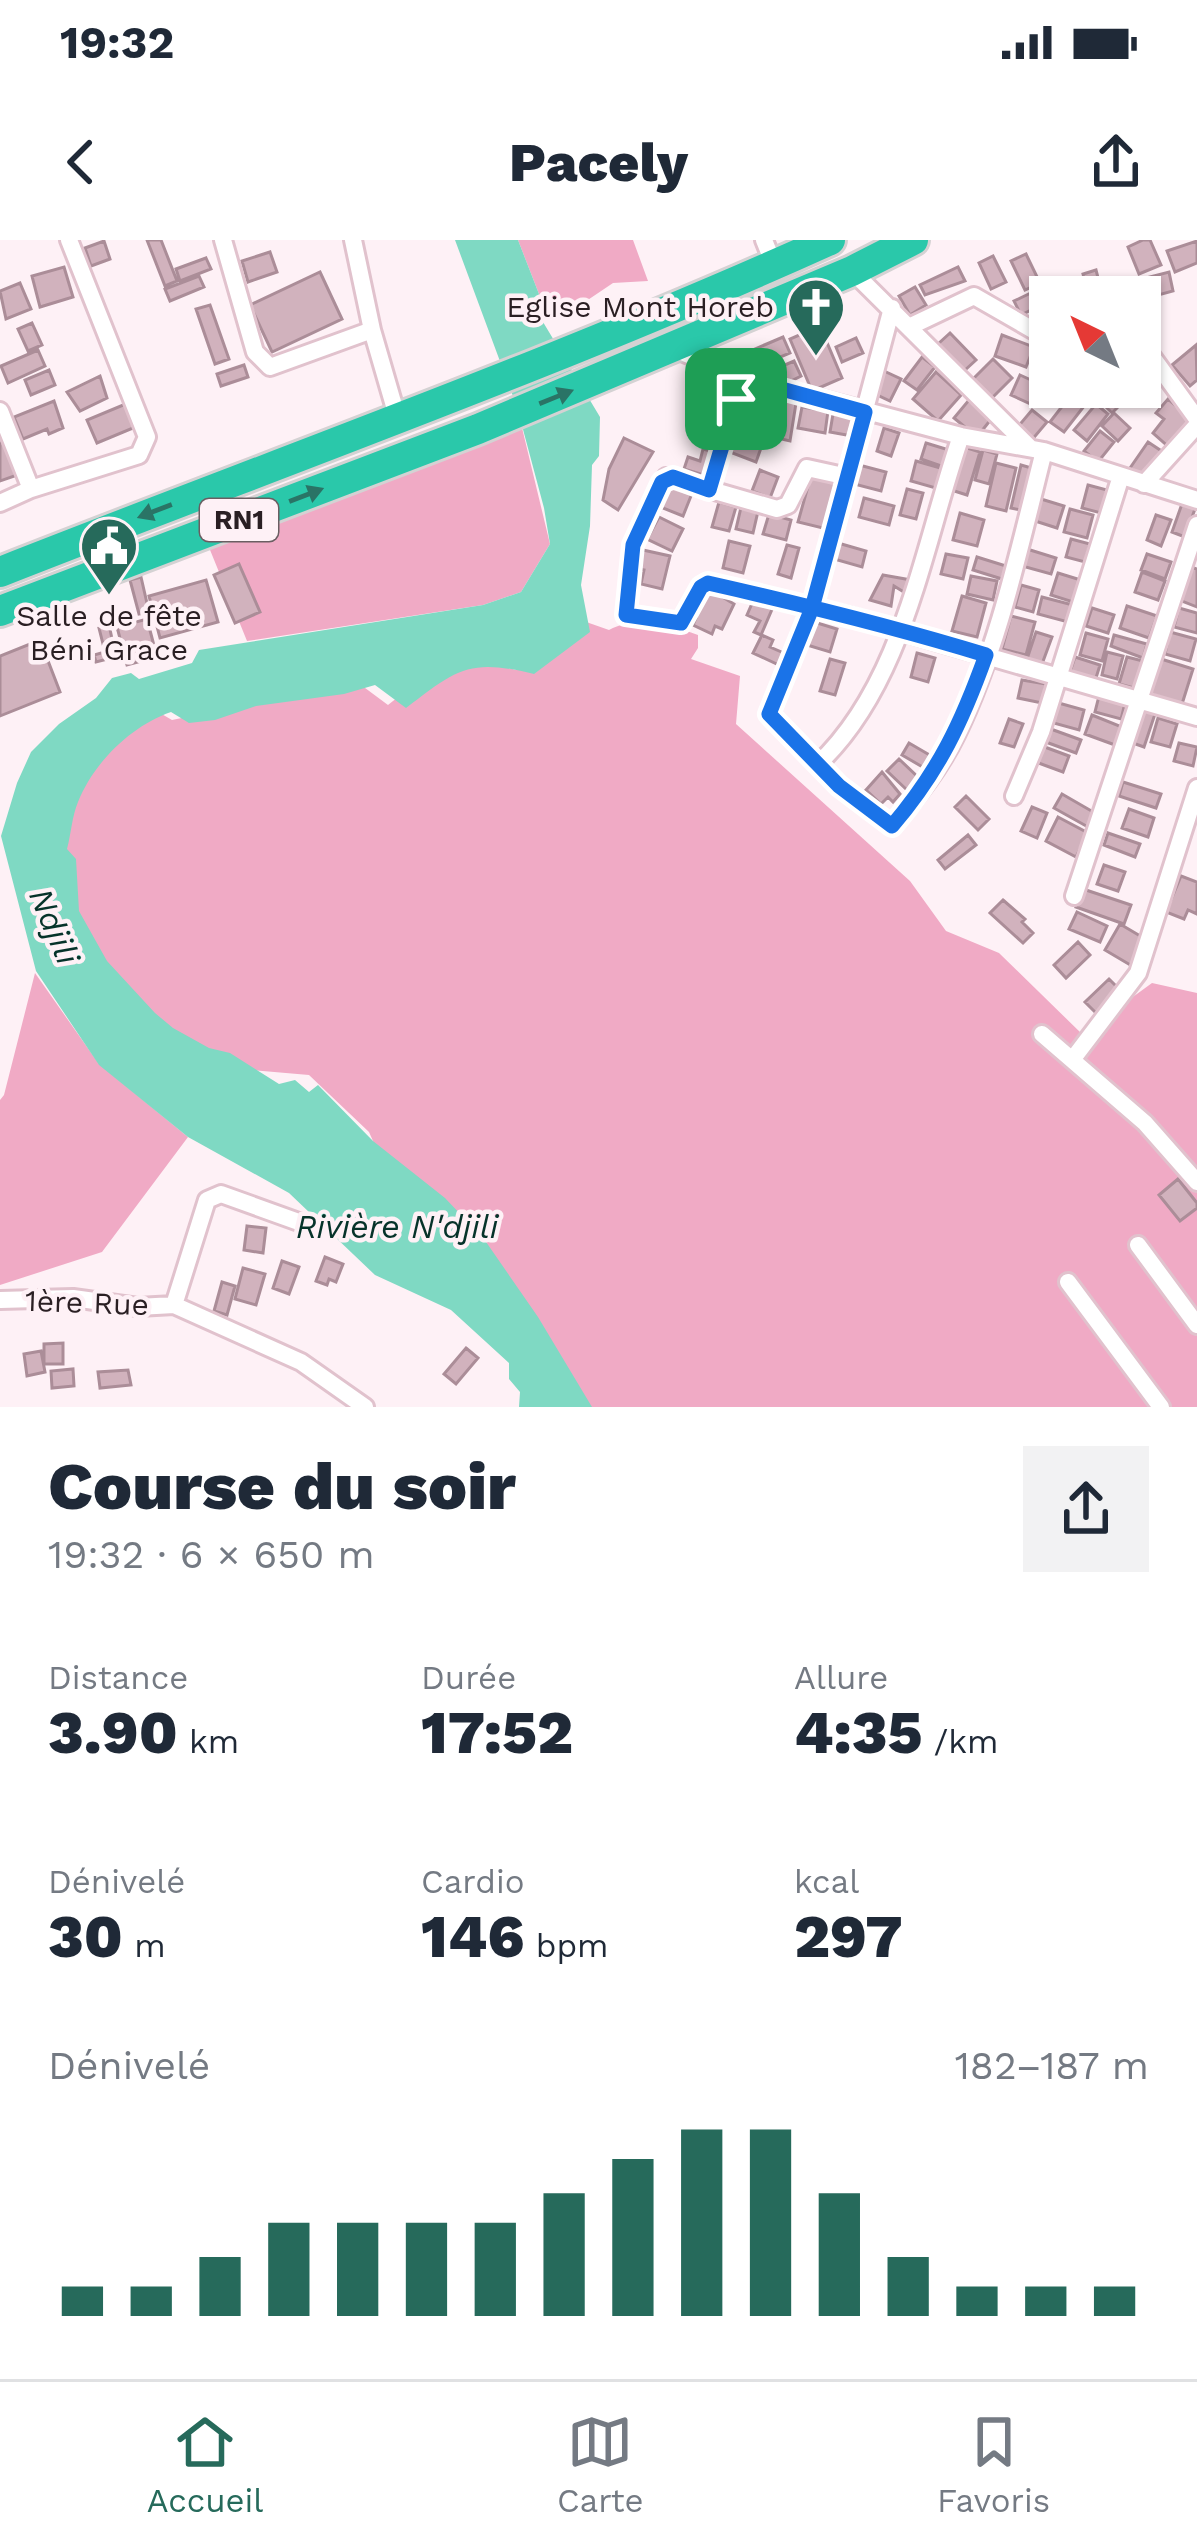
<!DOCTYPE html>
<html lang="fr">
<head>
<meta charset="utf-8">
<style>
  :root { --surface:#fff; --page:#f2f2f3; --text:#1f2937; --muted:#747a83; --line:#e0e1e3; --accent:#266a5b }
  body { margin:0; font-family:"Work Sans",sans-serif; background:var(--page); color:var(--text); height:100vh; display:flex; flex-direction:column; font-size:45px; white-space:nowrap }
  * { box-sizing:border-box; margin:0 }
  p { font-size:39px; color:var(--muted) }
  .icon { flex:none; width:66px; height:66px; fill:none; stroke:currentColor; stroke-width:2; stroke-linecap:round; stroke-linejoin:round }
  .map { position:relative; height:1167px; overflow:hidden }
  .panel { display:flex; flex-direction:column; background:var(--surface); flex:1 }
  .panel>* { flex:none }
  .needle { width:78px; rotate:317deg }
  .controls { position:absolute; left:1029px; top:36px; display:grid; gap:24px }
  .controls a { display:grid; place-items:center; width:132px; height:132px; border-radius:0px; background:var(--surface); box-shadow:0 3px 9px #0004; font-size:60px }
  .pin { position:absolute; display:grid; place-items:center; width:102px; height:102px; color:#fff; margin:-51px; border-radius:24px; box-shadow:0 6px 18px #0006 }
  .round { display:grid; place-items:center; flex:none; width:126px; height:126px; border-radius:0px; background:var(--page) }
  .summary { display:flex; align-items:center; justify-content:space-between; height:204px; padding:0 48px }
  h1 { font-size:66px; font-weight:800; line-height:90px }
  .stats { display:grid; grid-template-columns:repeat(3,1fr); gap:18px; height:204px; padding:12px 48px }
  .stats div { display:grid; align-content:center }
  .stats b { font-size:60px; font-weight:800 }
  .stats small { font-size:33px; font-weight:400 }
  .stats p { font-size:33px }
  .chart { height:336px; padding:24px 48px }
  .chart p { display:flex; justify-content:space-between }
  .chart svg { width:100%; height:216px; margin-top:12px; stroke:var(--accent); stroke-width:6 }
  .status { display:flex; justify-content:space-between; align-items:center; height:84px; padding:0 60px; background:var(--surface); direction:ltr }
  .status svg { height:33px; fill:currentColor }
  header { display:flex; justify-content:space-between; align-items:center; height:156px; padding:0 48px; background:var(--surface); font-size:54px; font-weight:800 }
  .menu { display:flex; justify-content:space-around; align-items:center; height:168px; border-top:3px solid var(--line); background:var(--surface); font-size:33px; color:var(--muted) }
  .menu a { display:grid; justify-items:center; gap:6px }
  .menu .selected { color:var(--accent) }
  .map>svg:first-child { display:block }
  .green { fill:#f0aac5 }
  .water { fill:#7fd9c3 }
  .building { fill:#d1b2bd; stroke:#ab8d98; stroke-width:3 }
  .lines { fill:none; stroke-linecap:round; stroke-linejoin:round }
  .street-casing { stroke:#e1c2cd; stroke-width:22 }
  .highway-casing { stroke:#d4d2d3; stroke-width:36 }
  .street { stroke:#fff; stroke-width:16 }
  .highway { stroke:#2ac8aa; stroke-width:30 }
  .oneway { fill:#2a7466 }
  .route-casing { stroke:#fff; stroke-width:24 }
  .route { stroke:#1a73e8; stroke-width:15 }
  .labels { text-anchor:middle; stroke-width:9; stroke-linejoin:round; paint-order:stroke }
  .shield { fill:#fef1f6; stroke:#6a5e62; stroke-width:3 }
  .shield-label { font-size:27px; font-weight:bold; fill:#2a1f23 }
  .poi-label { font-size:30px; fill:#2a1f23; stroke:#fef1f6; text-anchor:end }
  .street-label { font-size:30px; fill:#2a1f23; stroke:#fef1f6 }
  .water-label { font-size:33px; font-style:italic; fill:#06332a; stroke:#fef1f6 }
</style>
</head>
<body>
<div class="status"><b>19:32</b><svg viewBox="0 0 49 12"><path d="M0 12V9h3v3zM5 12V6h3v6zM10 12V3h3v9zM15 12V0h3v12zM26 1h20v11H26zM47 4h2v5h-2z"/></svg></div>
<header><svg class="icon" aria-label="back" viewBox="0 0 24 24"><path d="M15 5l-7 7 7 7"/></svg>Pacely<svg class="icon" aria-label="share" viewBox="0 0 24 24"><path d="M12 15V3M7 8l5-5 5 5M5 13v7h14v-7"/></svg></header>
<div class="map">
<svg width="1197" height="1167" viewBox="0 0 1197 1167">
  <rect width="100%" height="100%" fill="#fef1f6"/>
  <path class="green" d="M518 0H633L648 41 613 43 561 78 537 72 539 54Z
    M517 167 550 304 521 352 483 365 247 401 206 300Z
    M572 377 609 390C637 375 669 385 698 395V408L691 419 740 436 736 484 910 641 946 691 999 713 1082 794 1152 743 1197 753V1167H576L381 919 369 892 309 835 240 829 155 784 61 668V557L153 469 172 480 357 442 388 465C437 427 452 414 517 430L548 405Z
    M35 733 99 824 188 897 102 1012 0 1045V860L4 855Z"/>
  <path class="water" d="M455 0H518L539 54 537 72 600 177 599 216 592 225 590 286 581 345 590 392 534 434C469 418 457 429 406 468L375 445 344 454 256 466 215 480 189 483 171 472C131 486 94 522 78 562 72 576 71 594 67 609L76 619 79 671 107 721 155 773 173 788 209 808 230 813 279 844 295 840 309 852 318 845 373 901 445 958 484 999 538 1077 592 1167H519L520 1152 509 1139V1123L451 1070 375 1035 289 953 188 897 99 825 36 731 1 596 17 543 31 512 59 484 96 458 112 438 131 433 139 439 192 423 199 410 483 365 521 352 550 304 544 268 517 167Z"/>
  <path class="building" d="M147 0H161L177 41 165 46Z
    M1143 0H1150L1161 25 1139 34 1128 7Z
    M104 1 110 19 91 26 85 8Z
    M1197 1V23L1175 32 1167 11Z
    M270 12 277 32 248 42 242 21Z
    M1026 14 1040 43 1025 50 1011 21Z
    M993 16 1006 42 991 49 979 23Z
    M206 18 211 29 180 41 176 29Z
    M64 27 73 57 40 67 32 36Z
    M958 27 965 41 925 55 920 45Z
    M1096 30 1103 57H1089L1083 34Z
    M320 32 342 79 272 112 250 65Z
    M1169 32 1173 51 1140 60 1134 41Z
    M199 36 204 47 170 61 165 49Z
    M20 43 31 69 6 79 0 51Z
    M915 47 926 65 910 75 899 56Z
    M1037 50 1043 64 1021 75 1014 61Z
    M210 65 229 119 215 124 196 69Z
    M32 83 42 105 28 111 18 89Z
    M820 86 842 138 812 151 790 99Z
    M950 93 976 120 964 131 938 104Z
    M1002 95 1034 107 1026 127 995 116Z
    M783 97 790 113 754 128 748 112Z
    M856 98 863 113 842 122 836 107Z
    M1196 105 1197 140 1190 146 1172 125Z
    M38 110 45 126 8 143 1 126Z
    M922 117 935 127 917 150 904 141Z
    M993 119 1012 138 988 162 969 143Z
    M794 121 801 136 783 145 764 134Z
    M244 125 248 137 221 146 217 134Z
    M49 130 55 145 31 155 25 140Z
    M884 131 901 139 890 161 873 153Z
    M936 132 961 155 938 181 913 159Z
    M1020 135 1044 146 1035 166 1011 155Z
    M100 136 107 158 80 171 67 152Z
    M1106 147H1123L1131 154 1112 173 1096 157Z
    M764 150 797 157 790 201 756 193Z
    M1074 151 1088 161 1064 192 1050 182Z
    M1168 159 1193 180 1170 208 1153 193 1164 179 1156 173Z
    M969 160 992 178 977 197 954 178Z
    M54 161 63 188 49 194 47 189 23 199 14 177Z
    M128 163 138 186 97 203 87 180Z
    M1096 164 1108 174 1087 201 1074 190Z
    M802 167 828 171 825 193 798 188Z
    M1032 170 1047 182 1031 201 1016 189Z
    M1114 173 1130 188 1118 201 1102 186Z
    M833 174 855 178 852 196 830 192Z
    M884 188 899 193 891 216 877 211Z
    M1100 191 1114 202 1098 222 1084 211Z
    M624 198 653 212 618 270 603 260 609 229Z
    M732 198 761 208 756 222 727 211Z
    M8 200 20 234 0 241V203Z
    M1148 202 1163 212 1145 238 1130 228Z
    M926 203 949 210 944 227 921 219Z
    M961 206 980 212 967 255 948 249Z
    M703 209 714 212 707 236 684 229 688 217 700 221Z
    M983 210 997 214 989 244 975 240Z
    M916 221 944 229 939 249 911 241Z
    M996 223 1016 228 1006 271 986 266Z
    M859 225 886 232 881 251 854 244Z
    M1021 225 1035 229 1025 271 1011 268Z
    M760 230 778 237 770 258 752 251Z
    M812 232 844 240 831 290 798 282Z
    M668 242 693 251 683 276 658 266Z
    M1088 245 1107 250 1101 273 1082 268Z
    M907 249 923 253 916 279 900 275Z
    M864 258 894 266 889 285 859 277Z
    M1041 259 1064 266 1057 288 1035 281Z
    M1183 261 1196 266 1185 297 1172 292Z
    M719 262 736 267 729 291 712 287Z
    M742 263 759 267 753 293 736 289Z
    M1070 269 1093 275 1087 298 1064 292Z
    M960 273 984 280 977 306 953 300Z
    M769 274 791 280 786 300 763 294Z
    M1156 275 1171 280 1161 306 1147 300Z
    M659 277 683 289 672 311 647 299Z
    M1071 299 1090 304 1085 322 1066 317Z
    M729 301 750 306 743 333 723 328Z
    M838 303 866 311 862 327 834 319Z
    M787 305 799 308 791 338 778 334Z
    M1027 309 1056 318 1051 334 1022 326Z
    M643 310 670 316 662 349 641 344 644 330 639 329Z
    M946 314 968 318 963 339 941 334Z
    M1147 314 1171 322 1165 339 1141 330Z
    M977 317 1006 326 1002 339 973 330Z
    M239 324 260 372 235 383 214 335Z
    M1191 327 1197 329V367L1179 360Z
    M1142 332 1165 341 1158 360 1135 352Z
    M1058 333 1084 341 1076 363 1051 355Z
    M883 335 911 340 907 354 894 346 891 366 870 360Z
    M971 336 997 341 993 360 967 354Z
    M141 337 149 372 139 374 130 340Z
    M206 340 218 382 160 398 149 356Z
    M1021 345 1039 350 1033 372 1015 367Z
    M709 349 734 364 722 389 715 386 712 394 693 385 696 378 693 376 704 350Z
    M962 356 986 363 977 397 952 391Z
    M1042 357 1073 365 1068 382 1038 374Z
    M754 359 773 367 761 395 754 392 760 381 747 375Z
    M1127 366 1157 376 1149 398 1120 388Z
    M1092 368 1114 375 1108 393 1086 386Z
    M1179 368 1197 373V393L1174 387Z
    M1011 376 1035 382 1026 415 1002 409Z
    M147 379 157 417 127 425 117 387Z
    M814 382 837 389 830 412 807 405Z
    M109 385 116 417 96 422 94 415 105 412 99 388Z
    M1036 392 1052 397 1042 424 1027 419Z
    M1170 392 1196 399 1190 421 1165 414Z
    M1086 393 1108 399 1102 421 1080 415Z
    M762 395 773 400 770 407 786 414 781 426 753 413Z
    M1114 395 1147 404 1143 418 1111 406Z
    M40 400 60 452 0 476V416Z
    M1107 412 1123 416 1117 439 1102 435Z
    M917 413 935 418 928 442 911 437Z
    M1075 417 1100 425 1095 441 1070 432Z
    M1127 417 1143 421 1134 448 1119 444Z
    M1158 418 1193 429 1182 464 1147 453Z
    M830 419 845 423 835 455 820 451Z
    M1022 440 1046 444 1042 463 1018 458Z
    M1100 452 1126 459 1121 479 1095 472Z
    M1055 462 1084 470 1079 490 1050 482Z
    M1141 469 1155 474 1144 507 1130 502Z
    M1092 475 1122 487 1115 505 1085 494Z
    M1158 478 1177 484 1170 507 1151 502Z
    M1009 479 1023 484 1014 507 1000 503Z
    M1048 488 1081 500 1076 513 1043 501Z
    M909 503 933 517 926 529 902 515Z
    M1179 503 1197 507 1193 526 1174 521Z
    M1042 506 1069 516 1063 532 1036 522Z
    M899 519 920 539 908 551 887 531Z
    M882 532 900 554 893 562 888 557 881 564 866 550Z
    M1123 542 1161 554 1156 568 1119 556Z
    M1062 554 1095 573 1088 587 1054 568Z
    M966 556 989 579 978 590 955 567Z
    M1032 567 1047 573 1037 598 1021 591Z
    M1129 569 1154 578 1148 597 1122 588Z
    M1058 577 1088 593 1076 617 1046 601Z
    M1108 593 1140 604 1135 617 1104 605Z
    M968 595 976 605 945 629 938 620Z
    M1104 625 1125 632 1118 651 1097 644Z
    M1181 636 1197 642V674L1188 670 1184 679 1166 672Z
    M1083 649 1131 665 1124 684 1076 667Z
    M1003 660 1025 679 1022 682 1033 693 1023 703 990 673Z
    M1077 672 1107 686 1100 702 1069 689Z
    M1120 684 1147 700 1132 726 1105 710Z
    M1078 702 1090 715 1066 738 1054 725Z
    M1109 739 1120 750 1096 773 1085 762Z
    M1178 939 1197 963V968L1180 981 1159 955Z
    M247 986 266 988 263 1013 244 1010Z
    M325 1017 343 1024 336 1042 329 1039 327 1045 316 1041Z
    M282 1021 299 1027 289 1054 273 1048Z
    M243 1028 265 1034 256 1065 235 1059Z
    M222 1042 235 1046 227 1075 214 1071Z
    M63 1103V1124H44V1104Z
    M466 1108 478 1118 456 1144 444 1134Z
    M41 1111 45 1132 27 1136 24 1114Z
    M73 1129 74 1146 52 1148 51 1131Z
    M128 1130 131 1145 100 1148 98 1132Z"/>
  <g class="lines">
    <g class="street-casing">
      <path id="street" d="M223 0 255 112 270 127 372 90
        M353 0 372 90 397 176
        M764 0 774 25
        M852 31 1030 208
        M892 68 812 368 769 474 839 546 892 586C916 558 940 528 956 495 999 407 1020 305 1044 211
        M911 86 974 56 1033 90 1050 94
        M1140 100 1197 179
        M670 107 742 138 961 196 1044 211 1197 260
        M0 171 31 249
        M848 237 807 228 788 265 777 269 666 237 633 305 626 375 681 383 701 347 708 343 852 377 1197 477
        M1144 244 1197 185
        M709 249 742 138
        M0 263 31 249 139 215 147 197 69 0
        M818 524C904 443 923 306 961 196
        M1014 556 1041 492 1121 236
        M1074 656 1197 285
        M1042 794 1145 883 1197 942
        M1072 820 1138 733 1197 548
        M1138 1005 1197 1085
        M1068 1042 1161 1167
        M0 1060 73 1058 138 1067 174 1065 301 1122 365 1167
        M174 1065 207 960 221 954 307 985"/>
    </g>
    <g class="highway-casing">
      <path id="highway" d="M0 332C277 223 558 123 830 0
        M0 371 478 189 852 31 913 0"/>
    </g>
    <use href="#street" class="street"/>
    <use href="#highway" class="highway"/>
  </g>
  <defs><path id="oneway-solid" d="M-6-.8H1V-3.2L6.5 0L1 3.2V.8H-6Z" transform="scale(3)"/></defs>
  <g class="oneway">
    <use href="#oneway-solid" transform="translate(556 157) rotate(-22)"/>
    <use href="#oneway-solid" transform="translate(306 255) rotate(-21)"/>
    <use href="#oneway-solid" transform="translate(155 271) rotate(159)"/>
  </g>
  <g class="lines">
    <g class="route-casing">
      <path id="route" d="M736 159 742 138 865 172 812 368 769 474 839 546 892 586C939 531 962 482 986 415 895 387 801 364 708 343L701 347 681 383 626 375 633 305 662 242 673 237 709 250 736 159"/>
    </g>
    <use href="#route" class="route"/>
  </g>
  <defs>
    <g id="church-pin" transform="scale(3)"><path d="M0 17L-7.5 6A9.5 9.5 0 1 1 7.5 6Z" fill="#266a5b" stroke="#fef1f6"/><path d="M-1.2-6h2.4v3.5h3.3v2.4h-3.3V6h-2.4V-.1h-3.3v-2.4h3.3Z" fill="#fff"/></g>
    <g id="civic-pin" transform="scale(3)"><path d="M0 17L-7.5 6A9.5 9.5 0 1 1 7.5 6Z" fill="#266a5b" stroke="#fef1f6"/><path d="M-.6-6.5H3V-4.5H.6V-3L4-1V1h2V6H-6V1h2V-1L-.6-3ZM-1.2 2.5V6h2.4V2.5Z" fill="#fff"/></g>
  </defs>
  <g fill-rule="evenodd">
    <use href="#church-pin" x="816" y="67"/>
    <use href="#civic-pin" x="109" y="306"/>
  </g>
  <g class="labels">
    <rect class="shield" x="200" y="259" width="78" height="42" rx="9"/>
    <g class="shield-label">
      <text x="239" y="289">RN1</text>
    </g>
    <g class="poi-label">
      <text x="774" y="77">Eglise Mont Horeb</text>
      <text x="109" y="386" text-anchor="middle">Salle de fête<tspan x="109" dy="34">Béni Grace</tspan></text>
    </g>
    <g class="street-label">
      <text transform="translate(87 1063) rotate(2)" y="10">1ère Rue</text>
    </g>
    <g class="water-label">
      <text transform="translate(55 686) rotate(67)" y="12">Ndjili</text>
      <text x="397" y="998">Rivière N'djili</text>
    </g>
  </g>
</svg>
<div class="controls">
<a><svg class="needle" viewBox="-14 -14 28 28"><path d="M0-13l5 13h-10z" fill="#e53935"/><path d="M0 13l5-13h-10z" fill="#747a83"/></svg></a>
</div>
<div class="pin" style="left:736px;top:159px;background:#1e9e55"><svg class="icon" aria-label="arrive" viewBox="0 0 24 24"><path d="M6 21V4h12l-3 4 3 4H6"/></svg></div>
</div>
<section class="panel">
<div class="summary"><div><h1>Course du soir</h1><p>19:32 · 6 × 650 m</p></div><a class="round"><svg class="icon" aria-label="share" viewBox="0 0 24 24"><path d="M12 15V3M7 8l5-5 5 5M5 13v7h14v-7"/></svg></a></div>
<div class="stats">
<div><p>Distance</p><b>3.90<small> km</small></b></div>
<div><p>Durée</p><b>17:52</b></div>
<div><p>Allure</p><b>4:35<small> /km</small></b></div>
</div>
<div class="stats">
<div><p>Dénivelé</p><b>30<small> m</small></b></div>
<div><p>Cardio</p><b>146<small> bpm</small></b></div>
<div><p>kcal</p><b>297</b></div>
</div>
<div class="chart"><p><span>Dénivelé</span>182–187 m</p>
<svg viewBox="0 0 160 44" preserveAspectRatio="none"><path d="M5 44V38M15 44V38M25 44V32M35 44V25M45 44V25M55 44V25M65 44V25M75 44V19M85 44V12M95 44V6M105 44V6M115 44V19M125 44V32M135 44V38M145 44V38M155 44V38"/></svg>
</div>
</section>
<nav class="menu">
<a class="selected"><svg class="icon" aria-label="home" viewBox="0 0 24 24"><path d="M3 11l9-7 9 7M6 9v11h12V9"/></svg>Accueil</a>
<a><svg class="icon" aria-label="map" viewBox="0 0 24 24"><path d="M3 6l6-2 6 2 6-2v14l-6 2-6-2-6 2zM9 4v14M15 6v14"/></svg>Carte</a>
<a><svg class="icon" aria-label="saved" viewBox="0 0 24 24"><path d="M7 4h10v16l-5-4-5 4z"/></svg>Favoris</a>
</nav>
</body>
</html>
